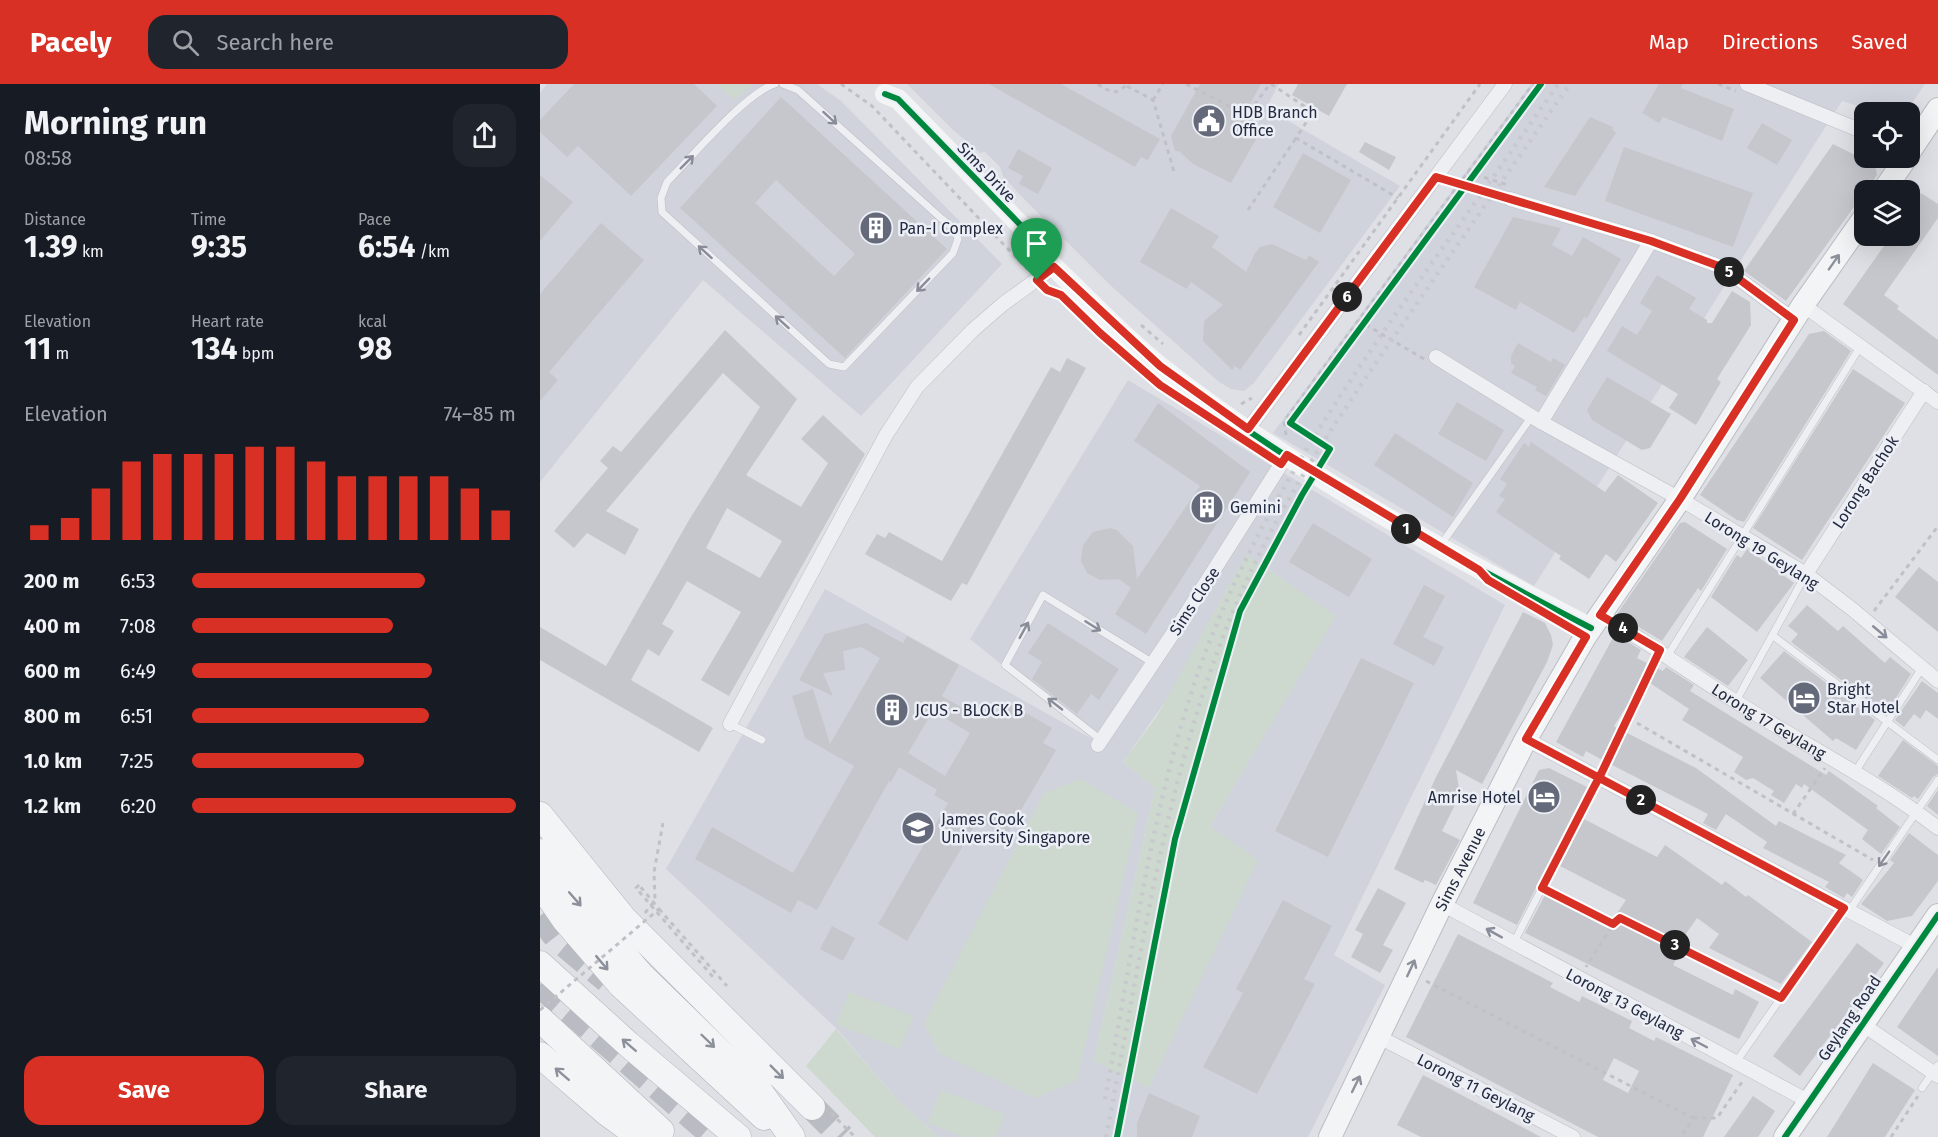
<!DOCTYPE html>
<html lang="en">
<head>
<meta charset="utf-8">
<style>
  :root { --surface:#171b24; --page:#20242c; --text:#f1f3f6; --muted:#9ea1a6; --accent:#d93025 }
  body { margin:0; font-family:"Fira Sans",sans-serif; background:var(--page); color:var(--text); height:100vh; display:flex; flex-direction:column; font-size:22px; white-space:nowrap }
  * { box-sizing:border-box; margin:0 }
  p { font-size:20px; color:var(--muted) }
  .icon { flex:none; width:33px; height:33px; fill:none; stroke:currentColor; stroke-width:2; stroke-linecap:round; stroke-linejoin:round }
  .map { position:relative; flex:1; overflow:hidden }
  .panel { display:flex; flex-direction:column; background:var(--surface); width:540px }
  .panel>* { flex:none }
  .buttons { position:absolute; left:1314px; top:18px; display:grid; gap:12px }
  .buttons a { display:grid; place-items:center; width:66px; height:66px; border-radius:12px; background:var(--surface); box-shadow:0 6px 24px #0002; font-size:30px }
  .pin { position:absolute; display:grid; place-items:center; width:51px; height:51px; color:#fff; margin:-62px -26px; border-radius:50% 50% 50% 0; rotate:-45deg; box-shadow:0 0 6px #0007 }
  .pin .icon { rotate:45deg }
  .km { position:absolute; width:30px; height:30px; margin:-15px; border-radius:50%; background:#222; color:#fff; font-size:16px; line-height:30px; text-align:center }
  .round { display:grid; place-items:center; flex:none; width:63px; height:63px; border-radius:18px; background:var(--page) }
  .overview { display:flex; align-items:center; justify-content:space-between; height:102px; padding:0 24px }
  h1 { font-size:33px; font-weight:700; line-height:45px }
  .stats { display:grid; grid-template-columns:repeat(3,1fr); gap:9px; height:102px; padding:6px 24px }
  .stats div { display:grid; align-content:center }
  .stats b { font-size:30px; font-weight:700 }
  .stats small { font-size:16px; font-weight:400 }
  .stats p { font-size:16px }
  .chart { height:168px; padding:12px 24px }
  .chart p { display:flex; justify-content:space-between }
  .chart svg { width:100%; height:108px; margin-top:6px; stroke:var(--accent); stroke-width:6 }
  .action { display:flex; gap:12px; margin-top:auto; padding:12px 24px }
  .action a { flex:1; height:69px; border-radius:18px; background:var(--accent); color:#fff; font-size:24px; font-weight:700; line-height:69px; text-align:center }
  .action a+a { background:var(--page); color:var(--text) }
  ul { padding:0 24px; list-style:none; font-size:20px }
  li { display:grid; grid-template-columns:96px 72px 1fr; align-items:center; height:45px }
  li i { height:15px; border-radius:8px; background:var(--accent) }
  header { display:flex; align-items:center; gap:36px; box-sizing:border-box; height:84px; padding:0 30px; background:var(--accent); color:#fff }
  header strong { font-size:28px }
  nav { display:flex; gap:33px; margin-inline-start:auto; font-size:21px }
  .search { width:420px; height:54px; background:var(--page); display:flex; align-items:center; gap:15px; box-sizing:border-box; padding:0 21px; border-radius:18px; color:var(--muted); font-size:22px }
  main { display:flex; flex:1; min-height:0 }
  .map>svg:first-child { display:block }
  .built { fill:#d0d3dc; fill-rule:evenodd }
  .green { fill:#cdd9ce }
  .building { fill:#c5c7cc; fill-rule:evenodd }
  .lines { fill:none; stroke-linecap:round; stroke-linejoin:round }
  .highway-tunnel { stroke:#babcc4; stroke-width:26; stroke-dasharray:26 13; stroke-linecap:butt }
  .lane-casing { stroke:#bdbec3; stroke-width:8 }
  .street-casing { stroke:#bdbec3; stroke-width:15 }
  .primary-casing { stroke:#bbbdc3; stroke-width:24 }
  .highway-casing { stroke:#b1b3ba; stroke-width:27 }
  .path { stroke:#c0c1c7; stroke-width:3; stroke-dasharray:4.5 4.5; stroke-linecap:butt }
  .lane { stroke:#eeeff2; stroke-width:7 }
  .street { stroke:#eeeff2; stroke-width:14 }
  .secondary { stroke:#f3f4f5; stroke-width:20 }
  .primary { stroke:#f3f4f5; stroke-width:22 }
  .highway { stroke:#f3f4f5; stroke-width:26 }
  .rail { stroke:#c7c9cd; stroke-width:4.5; stroke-dasharray:3 6; stroke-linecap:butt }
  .path-bridge { stroke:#c0c1c7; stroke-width:3; stroke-dasharray:4.5 4.5; stroke-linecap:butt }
  .cycleway-casing { stroke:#eceff6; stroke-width:10 }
  .cycleway { stroke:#00873e; stroke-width:6 }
  .oneway { stroke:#898d99 }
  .oneway2 { stroke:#8c909a }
  .route-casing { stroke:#fff; stroke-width:12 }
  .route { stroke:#d93025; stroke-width:8 }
  .labels { text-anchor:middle; stroke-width:5; stroke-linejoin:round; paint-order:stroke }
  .poi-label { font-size:16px; fill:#242b40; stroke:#eceff6; text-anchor:start }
  .street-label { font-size:16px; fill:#242b40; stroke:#eceff6 }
</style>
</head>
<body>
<header>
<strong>Pacely</strong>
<div class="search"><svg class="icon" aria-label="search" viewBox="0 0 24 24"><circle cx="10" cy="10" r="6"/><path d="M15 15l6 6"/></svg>Search here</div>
<nav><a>Map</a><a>Directions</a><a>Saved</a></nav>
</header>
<main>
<section class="panel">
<div class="overview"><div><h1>Morning run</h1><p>08:58</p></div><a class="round"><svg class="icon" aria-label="share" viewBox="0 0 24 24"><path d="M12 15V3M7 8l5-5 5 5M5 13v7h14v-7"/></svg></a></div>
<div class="stats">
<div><p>Distance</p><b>1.39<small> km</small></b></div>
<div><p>Time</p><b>9:35</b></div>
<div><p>Pace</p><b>6:54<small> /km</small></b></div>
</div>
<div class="stats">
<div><p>Elevation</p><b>11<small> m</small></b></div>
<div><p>Heart rate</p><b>134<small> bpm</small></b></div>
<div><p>kcal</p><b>98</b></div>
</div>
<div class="chart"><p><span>Elevation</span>74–85 m</p>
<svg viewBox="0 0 160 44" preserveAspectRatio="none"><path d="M5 44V38M15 44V35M25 44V23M35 44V12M45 44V9M55 44V9M65 44V9M75 44V6M85 44V6M95 44V12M105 44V18M115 44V18M125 44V18M135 44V18M145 44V23M155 44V32"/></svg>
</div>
<ul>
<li><b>200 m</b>6:53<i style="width:72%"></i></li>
<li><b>400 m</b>7:08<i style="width:62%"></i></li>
<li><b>600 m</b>6:49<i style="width:74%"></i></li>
<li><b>800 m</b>6:51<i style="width:73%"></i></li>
<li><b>1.0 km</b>7:25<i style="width:53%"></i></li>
<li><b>1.2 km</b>6:20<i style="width:100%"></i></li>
</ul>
<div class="action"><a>Save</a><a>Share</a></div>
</section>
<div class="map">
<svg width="1398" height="1053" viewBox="0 0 1398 1053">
  <rect width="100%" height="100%" fill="#dfe0e5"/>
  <path class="built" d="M7 0H277L301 17 462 180 321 332 163 196 0 398V9Z
    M367 0H739L726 24 860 102 714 299 704 307 691 305 679 298 570 201 480 111 463 92 460 83 445 68 440 69 412 45Z
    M991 0H1385L1366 28H1337L1302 17 994 502 733 349Z
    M588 296 965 521 794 871 845 901 768 1053H398L356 1014 296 944 126 785 285 505 554 656 430 555ZM721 480 795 532 670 742 554 977 615 704 583 678Z"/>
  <path class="green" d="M177 0H213L194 16Z
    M706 470 796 532 670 742 718 776 609 1004 554 977 615 704 583 678 617 632Z
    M541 695 598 729 537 996 496 1014 399 969 384 939 504 709Z
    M309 908 373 932 360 965 296 940Z
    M296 945 356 1014 398 1053H335L266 982Z
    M401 1006 465 1030 456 1053H425L388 1039Z"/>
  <path class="building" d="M34 0H154L177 22 91 112 38 62 27 73 0 48V36Z
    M449 0H521L620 55 608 76 601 73 595 83Z
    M660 0H721L702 34 722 45 691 99 653 80 639 67H635L631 52Z
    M758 0H807L789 32 752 11Z
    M1119 0H1143L1141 4 1194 25 1182 57 1123 33 1119 39 1102 29Z
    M241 13 407 165 305 274 140 124ZM236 96 315 170 294 192 215 119Z
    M1050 33 1073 43 1072 45 1076 49 1035 112 1004 103Z
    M1222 39 1252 56 1237 81 1207 64Z
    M825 58 856 73 849 86 819 68Z
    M1293 60 1335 81 1337 91 1246 217 1204 187Z
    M1084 63 1213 109 1193 163 1065 117Z
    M478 65 512 84 498 110 479 100 483 92 468 84Z
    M763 69 811 96 780 149 733 123Z
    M0 91 33 118 0 157Z
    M1381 109 1398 120V134L1344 211 1359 222 1357 225 1398 256V291L1303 220 1351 152H1370V125Z
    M631 124 679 152 672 163 706 188 715 169 720 163 732 160 766 176 769 171 779 178 700 286 695 282 692 286 663 257 664 237 683 221 651 198 647 205 600 178Z
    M973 133 1021 144 1012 161 1032 172 1043 153 1081 175 1047 234 1044 233 1034 249 980 218 976 226 934 203Z
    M61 139 104 176 9 288 18 296 0 317V210Z
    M1117 191 1156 214 1149 225 1167 236V239H1172L1192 207 1210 218 1211 241 1177 295 1181 298 1156 341 1129 324 1138 310 1067 267 1082 242 1097 251 1112 227 1100 219Z
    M185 246 257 315 206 391 261 423 288 379 261 355 283 331 325 370 189 612 161 596 201 528 147 497 122 540 134 547 119 572 108 565 91 596 173 644 159 668 0 576V543L66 582 149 436 220 323 183 289 66 427 99 445 85 471 47 449 34 464 14 447 68 384 60 377 73 362 81 368ZM187 424 242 457 220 494 166 464Z
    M1284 247 1311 267 1204 438 1197 436 1160 411 1269 250Z
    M978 259 1011 278 1013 274 1025 281 1006 312 995 306 997 303 971 289 975 282 971 279V272Z
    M527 274 546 284 427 501 422 499 411 517 325 470 337 450 345 454 349 448 402 477 511 283 520 288Z
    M1313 285 1365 319 1262 476 1213 444Z
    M1067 293 1131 330 1110 364 1102 366 1052 336 1047 326Z
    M917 318 964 346 946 377 898 350Z
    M618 319 710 388 606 550 575 530 591 504 579 495 560 496 547 489 541 477 543 461 553 448 570 444 577 446 593 462 597 495 660 402 594 357Z
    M855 349 933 399 913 433 834 381Z
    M991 358 1065 408 1078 391 1118 419 1076 478 1066 470 1049 495 1019 475 1021 472 956 428 965 415 959 412 967 400 960 395 984 359 989 363Z
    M1145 438 1187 465 1161 507 1158 504 1122 557 1077 530 1140 439Z
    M773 439 832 475 809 513 749 478Z
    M1207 465 1254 499 1217 548 1171 513 1197 471 1201 474Z
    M1379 483 1398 498V548L1355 513Z
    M884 501 905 512 883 553 904 563 894 582 853 560Z
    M1267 521 1298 547 1303 542 1345 579 1350 573 1371 590 1346 630 1251 558 1258 550 1248 542Z
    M983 528 1005 539 1011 551 1013 561 1007 578 942 700 916 686 920 711 902 747 920 756 896 801 885 796 883 799 854 785 896 693Z
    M326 539 363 559 367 552 419 581 402 612 438 633 444 624 460 634 468 619 512 644 503 659 516 666 466 752 438 736 367 857 338 840 408 719 394 711 397 706 359 683 351 698 349 697 277 826 258 816 251 829 155 775 172 743 253 789 314 682 265 654 252 612 273 605 290 660 340 574 321 563 303 567 305 586 283 589 293 612 259 596 285 550ZM393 627 430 649 405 692 368 669Z
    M508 539 579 585 559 616 551 610 537 630 492 595 502 578 488 569Z
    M1167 543 1208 576 1188 602 1144 573Z
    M1075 550 1101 566 1097 574 1107 579 1088 620 1074 642 1077 644 1062 676 1046 667 1043 673 1016 658Z
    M1244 567 1335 636 1316 666 1296 654 1293 657 1220 594Z
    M821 574 874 599 788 773 735 747Z
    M1126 583 1154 601 1150 607 1286 691 1289 687 1338 722 1336 724 1360 743 1341 770 1322 755 1328 746 1264 700 1262 704 1256 700 1244 719 1231 711 1234 707 1213 694 1206 696 1194 688 1203 673 1142 636 1149 625 1110 599 1117 584 1123 587Z
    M1382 597 1398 609V635L1386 626 1380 635 1374 630 1364 643 1355 636Z
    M1087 649 1156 684 1236 742 1239 737 1306 771 1299 779 1323 796 1312 813 1307 809 1304 814 1285 803 1289 798 1223 764 1227 758 1186 730 1176 746 1163 739 1168 730 1072 681Z
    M1363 656 1398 682V690L1393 693 1378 715 1374 712 1372 714 1338 692Z
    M1009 684 1047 703 977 841 933 819 999 686Z
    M1398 706V731L1387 722Z
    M1044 735 1117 773 1125 761 1182 801 1185 797 1206 813 1208 811 1272 858 1241 900 1169 864 1179 850 1157 834 1130 873 1136 876 1133 881 1193 911 1195 905 1219 918 1199 955 985 849 1005 811 1067 844 1086 816 1020 782Z
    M1369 749 1398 771V797L1372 832 1347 837 1321 820 1354 779 1350 776Z
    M838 804 866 819 843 861 853 866 840 889 811 873 823 850 815 846Z
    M743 816 792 842 764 895 775 900 717 1010 663 983 703 909 696 905Z
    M292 842 315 854 303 877 280 865Z
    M918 850 1013 899 1010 903 1039 918 1042 912 1092 937 1089 944 1114 957 1116 953 1193 991 1163 1053H1058L866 953ZM1074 974 1099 987 1088 1009 1063 996Z
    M1317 859 1344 879 1260 992 1233 972Z
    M1398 883V972L1357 943Z
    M1333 979 1375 1006 1345 1053H1287Z
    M883 991 912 1006 1001 1053H881L857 1041Z
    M609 1009 660 1032 652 1053H597V1039Z
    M1213 1012 1235 1027 1218 1053H1184Z"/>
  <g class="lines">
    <path class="highway-tunnel" d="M0 832 17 854 67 896
      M0 901 175 1053
      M272 1023 302 1053"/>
    <g class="lane-casing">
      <path id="lane" d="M235 0C205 9 151 74 127 98L121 114 122 128 289 280 304 283 413 169 418 155 415 146 402 135 258 6 243 0
        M900 462 992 332
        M1232 551 1398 676
        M1128 571 1320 263
        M1196 617 1266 490
        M190 640 222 656
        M561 656 465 581 503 511 613 579
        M1315 688 1382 584
        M1309 827 1398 696
        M973 860 1061 690 1119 567
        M1196 978 1304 824
        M1382 1004 1398 981"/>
    </g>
    <g class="street-casing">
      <g id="street">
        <path d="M1207 0 1324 48"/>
        <path d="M970 115 1111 157 1184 184 1254 236"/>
        <path d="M1263 221 1398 318"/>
        <path d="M896 273 1001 338 1140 415 1266 490 1312 525 1398 597"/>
        <path d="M1001 338 1111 157"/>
        <path d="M708 345 965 0"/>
        <path d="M1266 490 1384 307"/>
        <path id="s1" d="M1060 530C1107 558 1150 589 1195 617 1263 660 1334 695 1398 744"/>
        <path d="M190 640 346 351 377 303 433 246 463 220 514 183"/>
        <path d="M986 655 1375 862"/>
        <path d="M558 661 644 533 747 371"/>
        <path d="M902 820 1268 1017"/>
        <path d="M1322 940 1398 992"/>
        <path d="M839 953 1033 1053"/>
      </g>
    </g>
    <g class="primary-casing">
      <g id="primary">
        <path d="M1370 67 1398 25"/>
        <path d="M1344 106 1366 74"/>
        <path id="s2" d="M790 1053 902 820 986 655 1045 553 1140 415 1263 221 1324 134"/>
        <path d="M1245 1053 1398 831"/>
      </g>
    </g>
    <g class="highway-casing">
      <path id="highway" d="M0 731 84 835 272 1023
        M0 768 25 803 101 891 218 1005 252 1053
        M0 800 25 836 81 901 224 1033
        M0 880 88 960 198 1053
        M0 935 121 1047
        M0 971 66 1028 100 1053"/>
    </g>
    <path class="path" d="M301 0 332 22 487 185
      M558 0 564 5 576 8 589 0
      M646 0 707 31 730 0
      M731 0 773 28 756 54 858 114
      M1178 0 1196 7
      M587 2 613 16 635 91
      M613 16 623 0
      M927 88 968 101
      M909 96 957 111
      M708 126 756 54
      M818 236 884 275
      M601 241 623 260
      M759 251 940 0
      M701 320 712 314
      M746 351 744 337 993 0
      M1334 527 1398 442
      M1097 639 1333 776
      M1253 730 1285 684
      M99 801 96 804 173 893
      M1012 809 1073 840 1046 883
      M119 825 187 902
      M105 829 115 816 114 788 123 739
      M1073 840 1080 834 1231 909
      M886 897 1153 1034 1141 1053
      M291 1029 315 1053
      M1153 1034H1177L1202 998
      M1351 1053 1378 1012"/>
    <use href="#lane" class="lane"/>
    <use href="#street" class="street"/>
    <path class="secondary" d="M345 10 358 15 499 160 504 172 514 183C549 216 583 253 621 283 753 387 903 467 1051 544"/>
    <use href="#primary" class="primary"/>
    <use href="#highway" class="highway"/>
    <path class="rail" d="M565 1015C592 873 612 718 660 583 714 433 802 305 894 176 936 118 977 59 1018 0
      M566 1053C601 877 625 689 695 523 739 418 804 325 869 231 922 154 976 77 1030 0"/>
    <path class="path-bridge" d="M0 926 119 825 99 801"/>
    <g class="cycleway-casing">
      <path id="cycleway" d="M345 10 358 15 499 160 504 172 514 183C549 216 583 253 621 283 753 387 903 467 1051 544
        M577 1053 635 755 700 527 762 411 790 365 750 339 1001 0
        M1245 1053 1398 831"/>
    </g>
    <use href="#cycleway" class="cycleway"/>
  </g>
  <defs><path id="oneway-shaft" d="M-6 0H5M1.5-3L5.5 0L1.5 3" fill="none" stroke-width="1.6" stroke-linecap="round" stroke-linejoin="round" transform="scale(1.5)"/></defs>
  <g class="oneway">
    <use href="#oneway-shaft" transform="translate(290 34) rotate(42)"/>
    <use href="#oneway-shaft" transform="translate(147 78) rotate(-45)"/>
    <use href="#oneway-shaft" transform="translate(165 168) rotate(-138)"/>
    <use href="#oneway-shaft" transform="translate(383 201) rotate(134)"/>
    <use href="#oneway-shaft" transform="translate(242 238) rotate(-138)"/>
    <use href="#oneway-shaft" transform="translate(553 542) rotate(32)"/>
    <use href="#oneway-shaft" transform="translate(484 546) rotate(-61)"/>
    <use href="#oneway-shaft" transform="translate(1340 548) rotate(40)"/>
    <use href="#oneway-shaft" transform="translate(515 620) rotate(-142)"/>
    <use href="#oneway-shaft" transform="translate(1344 775) rotate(125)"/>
    <use href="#oneway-shaft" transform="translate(954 849) rotate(-151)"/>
    <use href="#oneway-shaft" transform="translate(1159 959) rotate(-152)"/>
  </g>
  <g class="oneway2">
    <use href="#oneway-shaft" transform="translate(1294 178) rotate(-55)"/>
    <use href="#oneway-shaft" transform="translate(35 815) rotate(49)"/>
    <use href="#oneway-shaft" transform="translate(62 879) rotate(50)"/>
    <use href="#oneway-shaft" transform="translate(871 884) rotate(-65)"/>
    <use href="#oneway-shaft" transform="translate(168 957) rotate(44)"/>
    <use href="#oneway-shaft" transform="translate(89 961) rotate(-139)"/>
    <use href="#oneway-shaft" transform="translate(237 988) rotate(45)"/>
    <use href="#oneway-shaft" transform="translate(22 990) rotate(-139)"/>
    <use href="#oneway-shaft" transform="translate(816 1000) rotate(-64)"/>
  </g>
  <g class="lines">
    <g class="route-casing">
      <path id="route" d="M497 196 507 206 521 211 560 249 620 301 741 380 747 371 939 486 948 496 1046 553 986 655 1304 824 1241 914 1080 834 1073 840 1002 804 1054 703 1061 690 1120 566 1060 531 1140 415 1254 236 1184 184 1111 157 896 93 708 345 620 282 514 183 497 196"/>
    </g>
    <use href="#route" class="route"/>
  </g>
  <defs>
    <g id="civic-disc" transform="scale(1.725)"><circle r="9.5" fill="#656a7a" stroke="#eceff6"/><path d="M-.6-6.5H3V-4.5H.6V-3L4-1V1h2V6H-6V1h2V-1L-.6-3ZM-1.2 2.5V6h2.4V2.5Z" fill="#fff"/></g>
    <g id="building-disc" transform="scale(1.725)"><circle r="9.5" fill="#656a7a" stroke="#eceff6"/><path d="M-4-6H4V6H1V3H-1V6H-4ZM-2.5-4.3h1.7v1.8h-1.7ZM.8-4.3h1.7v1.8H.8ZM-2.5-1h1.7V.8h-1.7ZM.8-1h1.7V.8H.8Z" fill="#fff"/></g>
    <g id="hotel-disc" transform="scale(1.725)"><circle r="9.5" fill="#656a7a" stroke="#eceff6"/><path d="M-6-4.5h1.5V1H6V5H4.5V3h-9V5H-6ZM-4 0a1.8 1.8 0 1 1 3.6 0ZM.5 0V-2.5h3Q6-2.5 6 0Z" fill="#fff"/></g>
    <g id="university-disc" transform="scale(1.725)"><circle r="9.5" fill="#656a7a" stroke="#eceff6"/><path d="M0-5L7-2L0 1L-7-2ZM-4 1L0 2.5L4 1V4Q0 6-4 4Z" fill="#fff"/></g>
  </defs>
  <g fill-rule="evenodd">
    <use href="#civic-disc" x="669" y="37"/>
    <use href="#building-disc" x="336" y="144"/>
    <use href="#building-disc" x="667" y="423"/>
    <use href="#hotel-disc" x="1264" y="614"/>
    <use href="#building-disc" x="352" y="626"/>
    <use href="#hotel-disc" x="1004" y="713"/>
    <use href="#university-disc" x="378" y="744"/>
  </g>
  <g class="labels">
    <g class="poi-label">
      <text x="692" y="34">HDB Branch<tspan x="692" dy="18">Office</tspan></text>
      <text x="359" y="150">Pan-I Complex</text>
      <text x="690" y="429">Gemini</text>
      <text x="1287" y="611">Bright<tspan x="1287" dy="18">Star Hotel</tspan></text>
      <text x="375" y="632">JCUS - BLOCK B</text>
      <text x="981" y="719" text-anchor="end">Amrise Hotel</text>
      <text x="401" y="741">James Cook<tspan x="401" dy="18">University Singapore</tspan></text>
    </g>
    <g class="street-label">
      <text transform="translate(447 88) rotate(46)" y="6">Sims Drive</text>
      <text transform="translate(1325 398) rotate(-57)" y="6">Lorong Bachok</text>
      <text transform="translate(1222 466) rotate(32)" y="6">Lorong 19 Geylang</text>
      <text transform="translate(654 517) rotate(-57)" y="6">Sims Close</text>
      <text dy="6" stroke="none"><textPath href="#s1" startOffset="200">Lorong 17 Geylang</textPath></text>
      <text dy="6" stroke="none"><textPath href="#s2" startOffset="298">Sims Avenue</textPath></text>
      <text transform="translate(1085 919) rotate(28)" y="6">Lorong 13 Geylang</text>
      <text transform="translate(1309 934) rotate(-56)" y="6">Geylang Road</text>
      <text transform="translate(936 1003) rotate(27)" y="6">Lorong 11 Geylang</text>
    </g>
  </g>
</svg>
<div class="buttons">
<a><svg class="icon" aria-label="locate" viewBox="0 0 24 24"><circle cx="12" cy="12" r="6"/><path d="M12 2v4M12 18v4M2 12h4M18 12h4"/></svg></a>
<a><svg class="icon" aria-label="layers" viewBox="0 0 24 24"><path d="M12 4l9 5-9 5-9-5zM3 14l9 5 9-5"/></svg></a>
</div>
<div class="pin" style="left:497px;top:196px;background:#1e9e55"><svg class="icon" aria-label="arrive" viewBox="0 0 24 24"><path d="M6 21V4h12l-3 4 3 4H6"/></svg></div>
<b class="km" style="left:866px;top:445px">1</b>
<b class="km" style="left:1101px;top:716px">2</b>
<b class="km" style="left:1135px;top:861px">3</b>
<b class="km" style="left:1083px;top:544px">4</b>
<b class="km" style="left:1189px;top:188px">5</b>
<b class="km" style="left:807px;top:213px">6</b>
</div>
</main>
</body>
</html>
